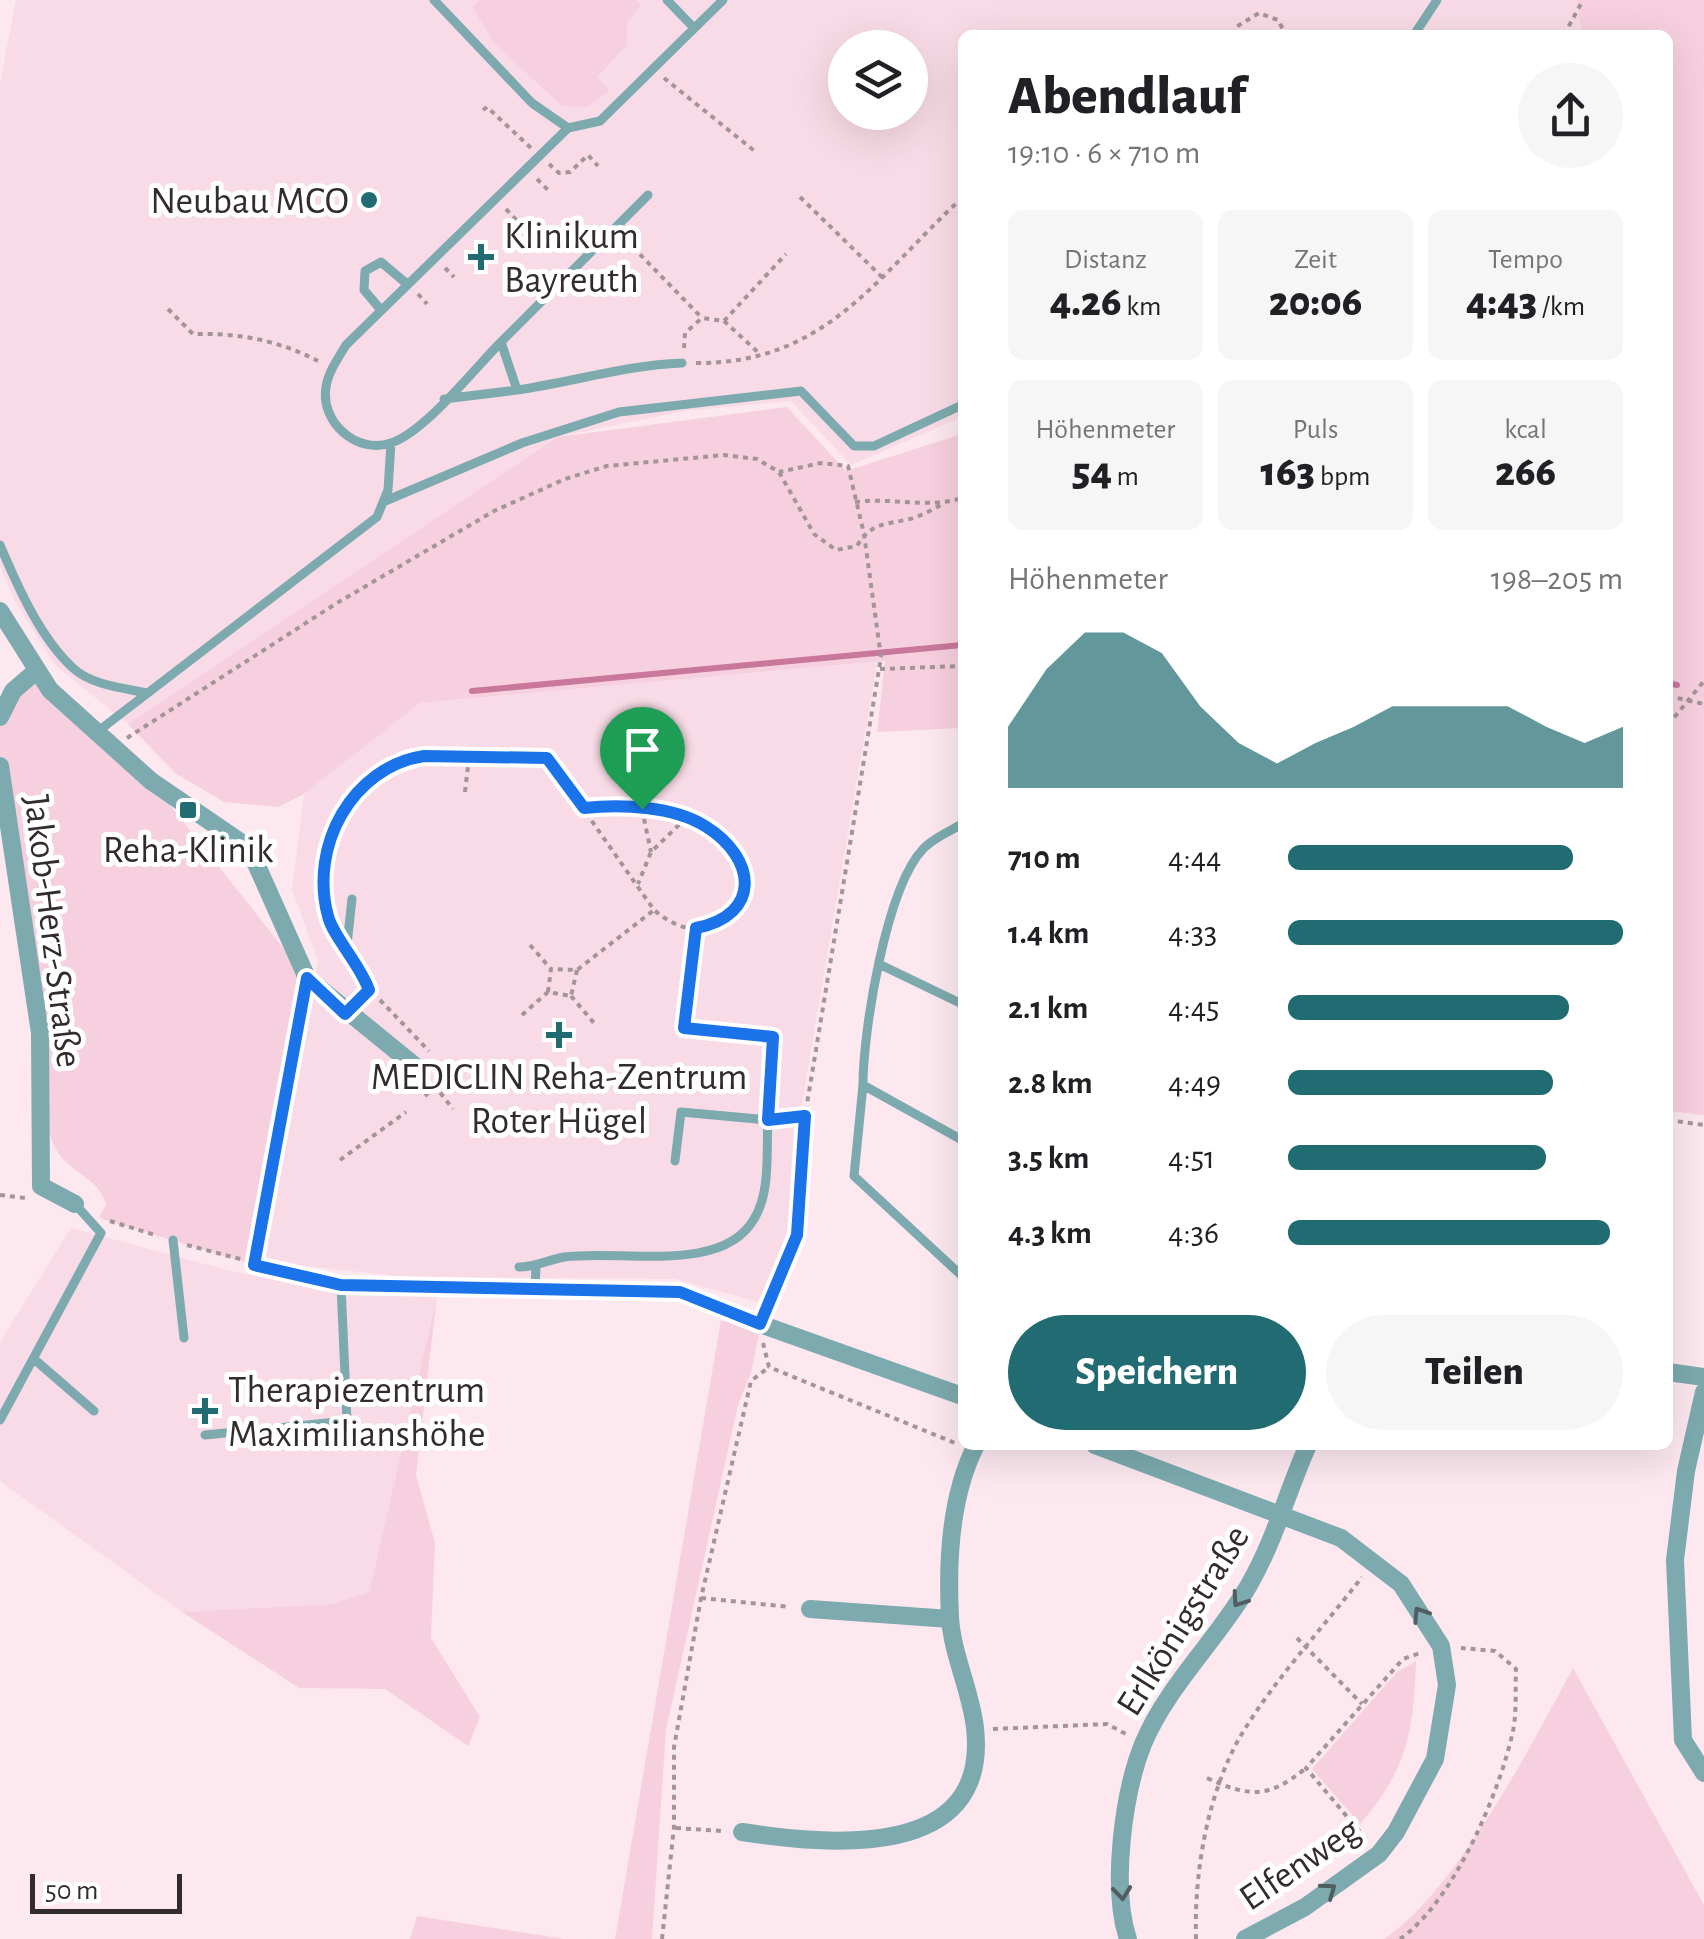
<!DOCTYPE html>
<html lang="de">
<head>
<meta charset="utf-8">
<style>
  :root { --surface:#fff; --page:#f6f6f6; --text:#202124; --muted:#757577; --accent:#216c72 }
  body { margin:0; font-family:"Alegreya Sans",sans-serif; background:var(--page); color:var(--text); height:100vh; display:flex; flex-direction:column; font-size:38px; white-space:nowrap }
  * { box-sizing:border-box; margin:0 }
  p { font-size:32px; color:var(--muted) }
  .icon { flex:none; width:55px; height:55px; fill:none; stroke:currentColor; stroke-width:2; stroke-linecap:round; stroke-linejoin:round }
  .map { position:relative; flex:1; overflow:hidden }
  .drawer { position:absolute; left:958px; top:30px; width:715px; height:1420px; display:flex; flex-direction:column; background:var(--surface); border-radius:15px; box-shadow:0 10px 40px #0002 }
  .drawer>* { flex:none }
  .fabs { position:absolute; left:828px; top:30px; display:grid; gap:20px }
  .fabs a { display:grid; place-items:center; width:100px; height:100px; border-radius:50%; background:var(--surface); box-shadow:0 10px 40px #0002; font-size:50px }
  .scale { position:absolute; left:30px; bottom:25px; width:152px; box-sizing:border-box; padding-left:10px; border:5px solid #332c2f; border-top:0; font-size:28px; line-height:35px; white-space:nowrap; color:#332c2f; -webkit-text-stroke:8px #fff; paint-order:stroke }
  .pin { position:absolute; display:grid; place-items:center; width:85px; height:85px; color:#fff; margin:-102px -42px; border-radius:50% 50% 50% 0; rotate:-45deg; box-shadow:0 0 10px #0007 }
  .pin .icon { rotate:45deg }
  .round { display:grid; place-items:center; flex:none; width:105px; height:105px; border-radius:52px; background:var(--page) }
  .headline { display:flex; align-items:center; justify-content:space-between; height:170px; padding:0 50px }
  h1 { font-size:55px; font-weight:800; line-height:75px }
  .figures { display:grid; grid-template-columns:repeat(3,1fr); gap:15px; height:170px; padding:10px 50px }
  .figures div { display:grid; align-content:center; border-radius:15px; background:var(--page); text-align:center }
  .figures b { font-size:42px; font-weight:800 }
  .figures small { font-size:28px; font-weight:400 }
  .figures p { font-size:28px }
  .chart { height:280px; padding:20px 50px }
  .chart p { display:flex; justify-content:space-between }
  .chart svg { width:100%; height:180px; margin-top:10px; fill:var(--accent); opacity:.7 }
  .cta { display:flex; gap:20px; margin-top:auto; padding:20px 50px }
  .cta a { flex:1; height:115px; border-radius:60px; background:var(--accent); color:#fff; font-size:40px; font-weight:800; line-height:115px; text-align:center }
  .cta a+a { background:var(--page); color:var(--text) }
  ul { padding:0 50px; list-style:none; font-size:32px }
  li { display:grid; grid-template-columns:160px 120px 1fr; align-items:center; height:75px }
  li i { height:25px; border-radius:12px; background:var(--accent) }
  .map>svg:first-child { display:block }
  .built { fill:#f8dbe6; fill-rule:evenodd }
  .green { fill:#f7d0df }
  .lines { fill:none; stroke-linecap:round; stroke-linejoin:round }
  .stream { stroke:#c9789b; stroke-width:6 }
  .path { stroke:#a3949a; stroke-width:4; stroke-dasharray:5 5; stroke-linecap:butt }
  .lane { stroke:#7caaae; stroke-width:9 }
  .street { stroke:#7caaae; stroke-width:18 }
  .oneway { stroke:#505e62 }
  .route-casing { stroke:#fff; stroke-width:20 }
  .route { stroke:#1a73e8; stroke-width:12 }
  .poi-dot { fill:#216c72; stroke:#fff; stroke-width:4 }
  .labels { text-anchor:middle; stroke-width:10; stroke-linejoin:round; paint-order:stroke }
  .poi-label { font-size:38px; fill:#332c2f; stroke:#fff; text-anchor:start }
  .street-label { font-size:38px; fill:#332c2f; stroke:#fff }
</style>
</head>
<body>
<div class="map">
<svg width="1704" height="1939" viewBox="0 0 1704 1939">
  <rect width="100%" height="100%" fill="#fde8f0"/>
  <path class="built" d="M16 0H1615L1598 35H962V417L851 465 791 401 685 411 557 437 128 724 55 665 16 603 0 566V83ZM845 48H910V112H845Z
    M877 662 801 1109 794 1228 762 1303 675 1279 406 1277 259 1261 318 961 292 889 304 794 420 703Z
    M71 1228 227 1270 341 1293 437 1296 369 1592 332 1604 182 1612 0 1481V1342Z"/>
  <path class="green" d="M480 0H636L641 5 627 23V45L597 77 610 91 587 107 562 106 495 44 472 7Z
    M1577 0H1704V1115L1668 1111V35H1582Z
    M787 407 846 471 962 434V728L877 732 885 661 420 703 304 794 278 807 224 802 175 773 128 724 557 437Z
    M35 672 151 781 307 978 254 1265 99 1218 106 1204C98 1180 81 1177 64 1160 50 1146 46 1119 41 1101L0 766V717Z
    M437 1296 416 1475 435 1543 431 1638 480 1717 468 1746 385 1689 299 1688 182 1612 332 1604 369 1592Z
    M721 1320 759 1334 751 1373 738 1405 666 1730 652 1939H615Z
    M1416 1661C1414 1731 1407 1770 1360 1824L1312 1769 1397 1672Z
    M1573 1668 1704 1905V1939H1384C1457 1890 1530 1747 1573 1668Z
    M417 1916 565 1939H410Z"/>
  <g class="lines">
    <path class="stream" d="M1668 683 1677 685
      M472 691 962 645"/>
    <path class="path" d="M1233 35 1236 27 1259 13 1278 20 1286 35
      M1564 35 1583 0
      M664 78 757 153
      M483 110 487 107 531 148
      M549 164 559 173 570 172 588 155 598 166
      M537 179 551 193
      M800 197 884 279
      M506 209 520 224
      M626 240 702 318
      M445 268 454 277
      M418 294 427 304
      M168 309 193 334C240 333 277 340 318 361
      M724 321 760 354
      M684 348 685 333 702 318 724 321 786 254
      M696 363C826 364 877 276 962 198
      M855 502C891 497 928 509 962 498
      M880 669 962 666
      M1668 696 1704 704
      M1668 725 1704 681
      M127 738 337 603 494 511 565 479 607 466 724 455 757 459 779 472 814 534 836 550 857 546C870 524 882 525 905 520 918 518 931 510 943 504
      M415 758 547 757 654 910C732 977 792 847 685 819L651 852 638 884
      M465 792 469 758
      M587 807 611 805 685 819
      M642 809 651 852
      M696 928 685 1028 773 1037 769 1108
      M530 945 551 969
      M577 970 571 996 548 992 551 969 577 970 654 910
      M571 996 594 1023
      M380 1000 429 1051
      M522 1015 548 992
      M434 1085 453 1109
      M425 1096 449 1074 438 1062
      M781 1119 805 1116
      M1668 1120 1704 1125
      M340 1160 406 1112
      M0 1195 25 1198
      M110 1221 158 1236
      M187 1245 327 1282
      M254 1265 303 999
      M356 1285 522 1287
      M551 1288 680 1291 742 1317
      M768 1305 797 1235 805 1116 881 657 864 534 848 466 821 463 779 472
      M763 1343 769 1367 955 1443
      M701 1598 790 1607
      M1297 1638 1362 1704
      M993 1729 1107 1724 1126 1734
      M1207 1778C1251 1798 1269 1798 1306 1768
      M676 1828 722 1831
      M1366 1839 1306 1768 1403 1659 1423 1652
      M662 1939 674 1827V1747L701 1598 751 1381 769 1367
      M1196 1939C1194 1873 1207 1795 1240 1737 1273 1681 1322 1629 1362 1577
      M1400 1939C1453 1902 1499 1795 1513 1731 1517 1711 1515 1689 1516 1669L1495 1651 1461 1648"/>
    <path class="lane" d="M434 0 532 103 568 128 600 121 723 0
      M667 0 694 28
      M1414 35 1437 0
      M648 195 501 342 517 390C572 382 627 365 682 363
      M381 310 364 290 365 271 381 262 407 284
      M501 342C475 368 425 432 391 443 357 455 320 422 326 387 328 372 339 357 346 345L568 128
      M444 399 517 390
      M383 502 522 443 619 412 801 391 854 446H874L962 405
      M0 545C17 585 40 638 73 668 91 685 123 688 147 693
      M97 732 377 517 388 490 391 443
      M347 945 352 899
      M881 965 962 1004
      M347 1012 369 991C360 964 333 937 328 916 317 878 330 820 356 791 367 778 387 769 401 760
      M863 1085C863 1031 886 888 923 849 933 838 950 831 962 824
      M962 1140 863 1085 854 1176 962 1276
      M173 1240 184 1338
      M519 1267C535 1267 548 1260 564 1257 619 1249 722 1275 754 1219 771 1192 766 1151 768 1120L681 1112 675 1161
      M535 1288 536 1267
      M34 1359 94 1411
      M0 1420 101 1233 75 1204
      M205 1435 347 1421 341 1285"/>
    <path class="street" d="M0 611 50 690 151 781 249 848 307 978 421 1071
      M0 717 13 691 35 672
      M0 766 40 1033 41 1186 75 1204
      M760 1324 962 1396
      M1668 1372 1704 1377
      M1704 1392 1686 1471 1675 1560 1683 1740 1704 1773
      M1095 1445 1341 1538 1401 1584 1441 1646 1447 1685 1435 1759 1396 1832 1379 1854 1305 1907 1245 1939
      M810 1609 950 1619
      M742 1832C828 1845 990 1862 975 1728 971 1691 952 1654 950 1617 947 1560 950 1496 976 1445
      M1128 1939C1111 1888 1123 1794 1143 1744 1167 1686 1218 1639 1249 1585 1275 1540 1287 1492 1308 1445"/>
  </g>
  <defs><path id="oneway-chevron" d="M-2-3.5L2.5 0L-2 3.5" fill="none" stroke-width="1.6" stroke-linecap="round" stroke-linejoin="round" transform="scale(2.5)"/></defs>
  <g class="oneway">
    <use href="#oneway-chevron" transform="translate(1239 1600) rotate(125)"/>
    <use href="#oneway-chevron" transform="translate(1420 1614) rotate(-123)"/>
    <use href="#oneway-chevron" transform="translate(1329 1890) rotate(-36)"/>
    <use href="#oneway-chevron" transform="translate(1122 1893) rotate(84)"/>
  </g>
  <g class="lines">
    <g class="route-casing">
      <path id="route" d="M424 756 547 758 584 808C621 804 673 806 705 826 757 858 762 915 696 928L684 1028 773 1037 768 1120 805 1116 797 1235 760 1324 680 1292 341 1285 254 1265 307 978 345 1014 369 990C360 964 333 937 328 916 309 846 352 767 424 756Z"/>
    </g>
    <use href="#route" class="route"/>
  </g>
  <g class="poi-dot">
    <circle cx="369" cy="200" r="10"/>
    <path d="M476 242h10v10h10v10h-10v10h-10v-10h-10v-10h10z"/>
    <rect x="178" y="800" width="20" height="20" rx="5"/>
    <path d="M554 1020h10v10h10v10h-10v10h-10v-10h-10v-10h10z"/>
    <path d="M200 1396h10v10h10v10h-10v10h-10v-10h-10v-10h10z"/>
  </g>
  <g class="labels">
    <g class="poi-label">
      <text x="349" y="213" text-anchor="end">Neubau MCO</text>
      <text x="504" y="248">Klinikum<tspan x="504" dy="44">Bayreuth</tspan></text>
      <text x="188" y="862" text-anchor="middle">Reha-Klinik</text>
      <text x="559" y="1089" text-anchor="middle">MEDICLIN Reha-Zentrum<tspan x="559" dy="44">Roter Hügel</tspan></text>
      <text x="228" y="1402">Therapiezentrum<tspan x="228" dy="44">Maximilianshöhe</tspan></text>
    </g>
    <g class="street-label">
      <text transform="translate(54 931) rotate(83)" y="13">Jakob-Herz-Straße</text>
      <text transform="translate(1182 1620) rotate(-58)" y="13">Erlkönigstraße</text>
      <text transform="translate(1299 1863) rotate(-34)" y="13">Elfenweg</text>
    </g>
  </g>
</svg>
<div class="fabs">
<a><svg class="icon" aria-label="layers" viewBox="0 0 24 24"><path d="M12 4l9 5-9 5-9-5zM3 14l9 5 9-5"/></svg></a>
</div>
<div class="scale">50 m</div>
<div class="pin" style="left:642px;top:809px;background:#1e9e55"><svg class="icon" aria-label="arrive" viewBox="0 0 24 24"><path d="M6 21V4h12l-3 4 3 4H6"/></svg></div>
<section class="drawer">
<div class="headline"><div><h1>Abendlauf</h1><p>19:10 · 6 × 710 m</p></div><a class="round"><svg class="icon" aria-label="share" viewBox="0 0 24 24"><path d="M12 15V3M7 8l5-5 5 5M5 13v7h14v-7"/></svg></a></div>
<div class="figures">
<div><p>Distanz</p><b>4.26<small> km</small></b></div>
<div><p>Zeit</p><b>20:06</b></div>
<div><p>Tempo</p><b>4:43<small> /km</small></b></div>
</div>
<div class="figures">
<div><p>Höhenmeter</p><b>54<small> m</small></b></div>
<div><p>Puls</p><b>163<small> bpm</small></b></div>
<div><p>kcal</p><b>266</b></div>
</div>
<div class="chart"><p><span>Höhenmeter</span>198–205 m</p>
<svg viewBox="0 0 160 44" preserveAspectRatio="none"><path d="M0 44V29L10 15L20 6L30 6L40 11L50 24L60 33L70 38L80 33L90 29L100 24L110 24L120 24L130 24L140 29L150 33L160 29V44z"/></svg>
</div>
<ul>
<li><b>710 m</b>4:44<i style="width:85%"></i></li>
<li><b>1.4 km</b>4:33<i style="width:100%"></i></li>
<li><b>2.1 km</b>4:45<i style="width:84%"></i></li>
<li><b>2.8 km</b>4:49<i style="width:79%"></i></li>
<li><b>3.5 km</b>4:51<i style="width:77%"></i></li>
<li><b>4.3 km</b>4:36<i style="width:96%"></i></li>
</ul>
<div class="cta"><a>Speichern</a><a>Teilen</a></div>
</section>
</div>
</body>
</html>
